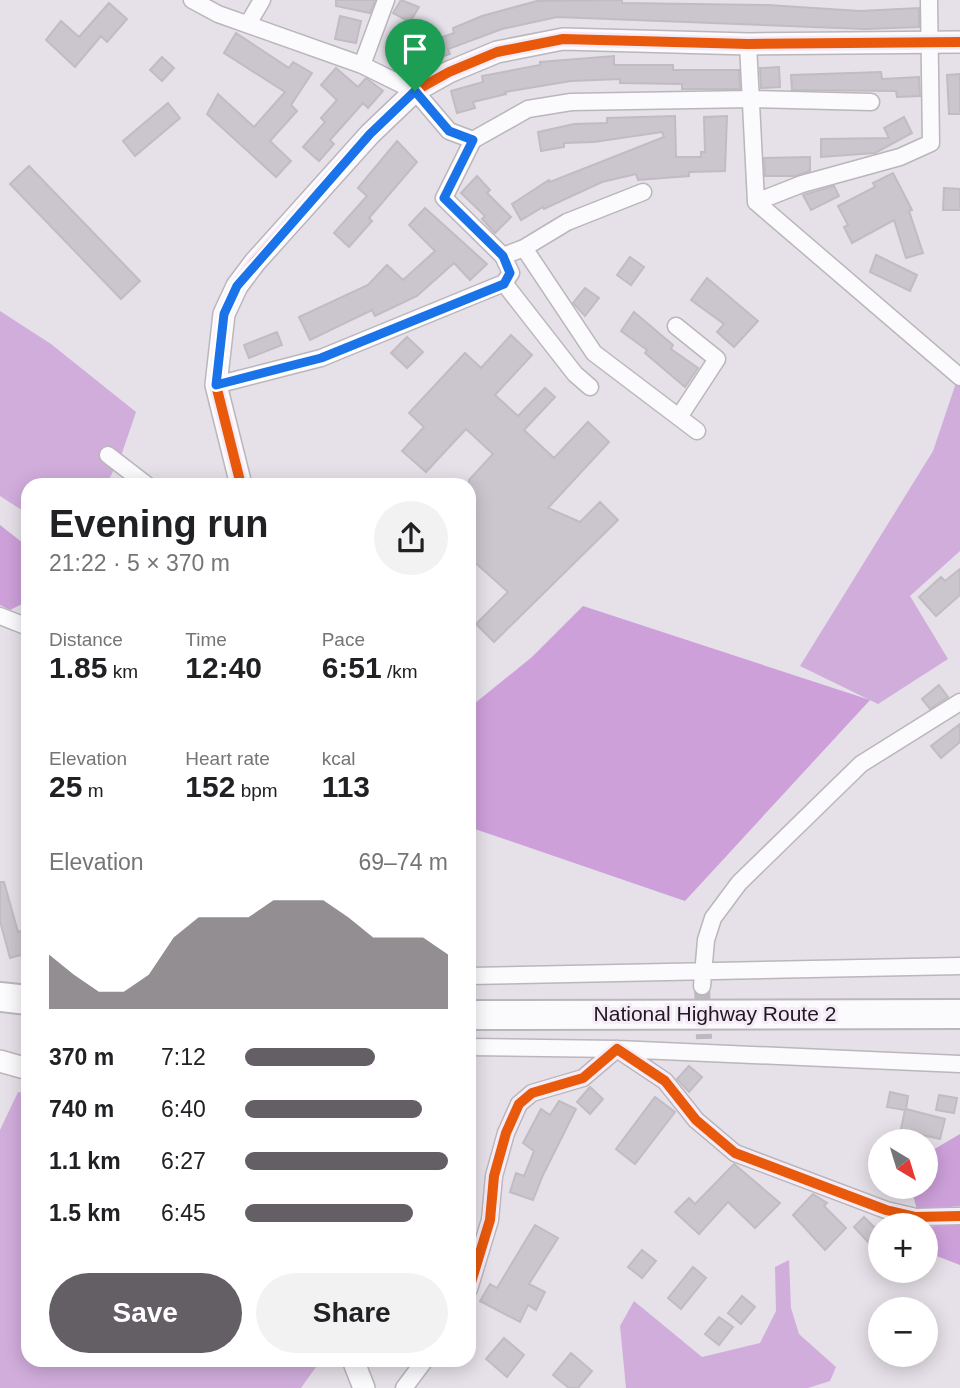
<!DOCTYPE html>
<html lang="en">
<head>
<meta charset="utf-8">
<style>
  :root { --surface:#fff; --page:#f2f2f2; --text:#202124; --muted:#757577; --accent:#645f65 }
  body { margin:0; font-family:Arial,sans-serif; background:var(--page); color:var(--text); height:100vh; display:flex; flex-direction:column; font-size:26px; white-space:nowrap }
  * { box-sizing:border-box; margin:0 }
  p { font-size:23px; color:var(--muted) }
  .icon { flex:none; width:38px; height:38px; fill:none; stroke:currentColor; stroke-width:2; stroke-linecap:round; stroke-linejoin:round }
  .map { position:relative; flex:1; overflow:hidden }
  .drawer { position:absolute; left:21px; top:478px; width:455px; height:889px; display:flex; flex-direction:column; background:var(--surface); border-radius:21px; box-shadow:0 4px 18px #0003 }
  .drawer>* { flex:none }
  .needle { width:46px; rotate:142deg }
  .buttons { position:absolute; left:868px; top:1129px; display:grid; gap:14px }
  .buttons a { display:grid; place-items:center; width:70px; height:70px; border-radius:50%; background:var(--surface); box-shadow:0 4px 18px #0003; font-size:35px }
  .pin { position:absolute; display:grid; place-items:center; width:60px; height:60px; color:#fff; margin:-72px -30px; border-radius:50% 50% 50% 0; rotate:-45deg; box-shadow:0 0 7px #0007 }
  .pin .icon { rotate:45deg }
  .round { display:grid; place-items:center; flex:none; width:74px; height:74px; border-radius:37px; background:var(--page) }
  .headline { display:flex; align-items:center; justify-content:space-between; height:119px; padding:0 28px }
  h1 { font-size:38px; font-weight:700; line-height:52px }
  .metrics { display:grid; grid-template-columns:repeat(3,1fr); gap:10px; height:119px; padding:7px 28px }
  .metrics div { display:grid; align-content:center }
  .metrics b { font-size:30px; font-weight:700 }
  .metrics small { font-size:19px; font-weight:400 }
  .metrics p { font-size:19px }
  .chart { height:196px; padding:14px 28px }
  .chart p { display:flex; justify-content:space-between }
  .chart svg { width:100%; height:126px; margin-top:7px; fill:var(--accent); opacity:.7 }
  .primary-button { display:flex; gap:14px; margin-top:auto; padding:14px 28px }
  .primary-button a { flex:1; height:80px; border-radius:42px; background:var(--accent); color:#fff; font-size:28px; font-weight:700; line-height:80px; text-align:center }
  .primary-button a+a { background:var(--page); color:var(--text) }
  ul { padding:0 28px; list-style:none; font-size:23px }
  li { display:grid; grid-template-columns:112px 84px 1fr; align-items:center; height:52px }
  li i { height:18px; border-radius:9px; background:var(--accent) }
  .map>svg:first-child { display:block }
  .forest { fill:#d1addc }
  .water { fill:#cda0da }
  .building { fill:#cbc6cd; stroke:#c1bcc2; stroke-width:2 }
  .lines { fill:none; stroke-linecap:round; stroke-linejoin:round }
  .street-tunnel { stroke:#beb8c0; stroke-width:16; stroke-dasharray:16 8; stroke-linecap:butt }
  .street-casing { stroke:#bab6bb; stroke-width:19 }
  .secondary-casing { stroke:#bab6bb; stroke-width:24 }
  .highway-casing { stroke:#bab6bb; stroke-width:32 }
  .street { stroke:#fbfafc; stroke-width:16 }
  .secondary { stroke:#fbfafc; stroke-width:21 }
  .highway { stroke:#fbfafc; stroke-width:28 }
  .cycleway-casing { stroke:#f5ebf8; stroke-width:15 }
  .cycleway { stroke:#e8590c; stroke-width:10 }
  .route-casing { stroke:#fff; stroke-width:14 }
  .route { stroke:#1a73e8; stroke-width:9 }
  .labels { text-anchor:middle; stroke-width:6; stroke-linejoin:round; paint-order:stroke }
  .street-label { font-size:21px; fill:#1e1a1f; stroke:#f5ebf8 }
</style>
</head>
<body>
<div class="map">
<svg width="960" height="1388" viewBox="0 0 960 1388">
  <rect width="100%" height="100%" fill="#e6e0e8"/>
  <path class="forest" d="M0 311 51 344 136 412 121 456 106 485H28V514L0 496Z
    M960 371V551L910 596 948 659 878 704 800 666 933 451Z
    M18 1092 28 1094V1360H321L301 1388H0V1130Z
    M789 1260 791 1308 799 1334 836 1367 830 1381 808 1388H626L620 1326 634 1301 702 1357 760 1343 776 1311 775 1267Z"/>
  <path class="water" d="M0 525 28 547V601L10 610 0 605Z
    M583 606 870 700 685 901 469 827V708L532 657Z
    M960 1134V1206L917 1210 911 1187 926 1186V1154Z
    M960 1224V1265L934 1255 926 1245V1227Z"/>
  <path class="building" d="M336 0H375L370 13 336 6Z
    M401 0 419 7 410 22 393 13Z
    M622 0V3L768 5 860 11 919 8V27L865 29 557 17 502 29 448 49 450 54 432 60 426 43 454 33 453 28 482 16 537 1Z
    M109 3 127 19 107 42 101 36 75 67 46 40 61 21 79 37Z
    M340 16 361 21 356 43 335 39Z
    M236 33 289 68 293 62 312 73 291 105 297 111 270 141 291 161 276 177 207 114 218 94 254 127 285 92 224 53Z
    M614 56V65H673V70H739L740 89H682V84L620 83V79L571 81 505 92 506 94 473 102 475 108 457 113 451 91 483 82 482 76 540 65V62Z
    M162 57 174 68 162 81 150 70Z
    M779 67 780 87 761 88 760 68Z
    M336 68 358 87 366 78 383 91 368 108 363 103 330 140 334 144 319 161 303 147 325 122 321 118 337 100 321 85Z
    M881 72 882 79 919 77 920 96 897 97 896 91 792 90 791 75Z
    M960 74V114H949L947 75Z
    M168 103 180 118 135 156 123 141Z
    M675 116 676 157H701V152H705L704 117 727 116 725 171 689 172V176L638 180 636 174 602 182 544 209 543 207 521 220 512 204 549 180 550 182 664 137 662 132 594 142 564 143V147L541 151 538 132 574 124 607 123V118Z
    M904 117 912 133 875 153 821 157V139L889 138 884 128Z
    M397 141 417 162 369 218 372 221 349 247 334 233 367 196 358 188Z
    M810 157V171L795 176H765L764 158Z
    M29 166 140 281 121 299 10 184Z
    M893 173 912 210 909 211 923 253 906 258 894 220 852 243 844 227 848 225 838 206 875 187 873 183Z
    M477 176 490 190 487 193 511 217 495 233 482 219 485 216 461 193Z
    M834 186 839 196 811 210 803 195Z
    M944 188 960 189V210H943Z
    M425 208 487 264 470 280 454 263 417 296 375 316 372 310 310 340 299 317 368 285 387 265 403 280 435 251 409 225Z
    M876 255 917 275 910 291 870 272Z
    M630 257 644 267 631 285 617 275Z
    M707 278 758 321 734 347 717 332 724 324 691 300Z
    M585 288 599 298 585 316 573 303Z
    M634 312 673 345 671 349 698 368 685 387 645 353 647 350 621 331Z
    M277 332 282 345 249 358 244 345Z
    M511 335 532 355 495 395 518 416 545 388 555 397 524 430 554 458 588 422 609 442 548 508 580 522 600 502 618 520 494 642 476 624 508 592 469 557V480L493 454 466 429 426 472 402 451 424 427 409 413 465 353 481 368Z
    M407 337 423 352 407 368 391 353Z
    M960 569V595L936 616 919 597 941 577 945 581Z
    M939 685 948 697 930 709 922 699Z
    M960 724V742L941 758 931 746Z
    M0 882H4L18 932 25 930 28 941V953L10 958 0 921Z
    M689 1066 702 1077 689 1092 677 1079Z
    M590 1087 603 1099 590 1114 577 1102Z
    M890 1092 908 1096 906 1109 945 1119 940 1139 918 1134 917 1141 899 1139 905 1110 887 1107Z
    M939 1095 957 1098 954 1113 936 1110Z
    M655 1097 675 1112 635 1164 616 1149Z
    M559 1101 576 1109 543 1175 533 1200 510 1192 516 1173 524 1176 534 1151 523 1143 541 1109 550 1115Z
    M734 1164 780 1203 755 1228 728 1202 699 1234 675 1212 689 1198 695 1204Z
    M813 1194 827 1203 824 1206 846 1228 825 1250 793 1215Z
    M864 1217 880 1233V1255L854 1227Z
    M535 1225 558 1238 529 1284 545 1292 536 1310 528 1305 520 1322 480 1301 490 1284 497 1288Z
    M642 1250 656 1261 642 1278 628 1267Z
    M693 1267 706 1278 681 1309 668 1298Z
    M742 1296 755 1307 741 1324 728 1313Z
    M719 1317 733 1327 719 1345 705 1334Z
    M504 1338 524 1355 507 1377 486 1359Z
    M571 1353 592 1371 578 1388H569L553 1375Z"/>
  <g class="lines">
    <path class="street-tunnel" d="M702 986 704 1039"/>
    <g class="street-casing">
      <path id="street" d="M192 0 218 14 362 65 415 91 449 131 473 140
        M248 24 262 0
        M748 44 756 202
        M362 65 386 0
        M756 202 802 184 900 157 931 143 929 0
        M756 202 960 377
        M524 248 594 353 697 431
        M503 256 444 198 473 140 528 109 571 102 751 99 871 102
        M504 283 575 374 590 387
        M676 326 717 359 679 417
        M216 385 321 358 504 283 511 273 503 256 524 248 567 222 643 192
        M108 455 147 485
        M0 616 28 627
        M469 976 960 966
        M702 986 706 940 713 918 739 883 861 764 960 702
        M469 1047 617 1049 960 1064
        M469 1289 490 1220 494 1176 506 1133 519 1104 532 1093 583 1078 617 1049 665 1081 696 1120 735 1153 886 1210 916 1217 960 1216
        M404 1388 425 1360"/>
    </g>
    <g class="secondary-casing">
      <path id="secondary" d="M241 485 216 385 224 314 237 286 255 262 370 134 415 91 449 72 497 52 563 39 748 44 960 42
        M0 1061 28 1069
        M353 1360 364 1388"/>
    </g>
    <g class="highway-casing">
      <path id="highway" d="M0 997 28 1000
        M469 1015 960 1014"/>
    </g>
    <use href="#street" class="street"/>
    <use href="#secondary" class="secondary"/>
    <use href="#highway" class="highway"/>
    <g class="cycleway-casing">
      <path id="cycleway" d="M241 485 216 385 224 314 237 286 255 262 370 134 415 91 449 72 497 52 563 39 748 44 960 42
        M469 1289 490 1220 494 1176 506 1133 519 1104 532 1093 583 1078 617 1049 665 1081 696 1120 735 1153 886 1210 916 1217 960 1216"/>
    </g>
    <use href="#cycleway" class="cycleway"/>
  </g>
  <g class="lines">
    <g class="route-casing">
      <path id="route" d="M415 91 449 131 473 140 444 198 503 256 510 273 504 284 321 358 216 385 224 314 237 286 370 134Z"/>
    </g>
    <use href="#route" class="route"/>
  </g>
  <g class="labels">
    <g class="street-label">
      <text x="715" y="1021">National Highway Route 2</text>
    </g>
  </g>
</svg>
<div class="buttons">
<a><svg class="needle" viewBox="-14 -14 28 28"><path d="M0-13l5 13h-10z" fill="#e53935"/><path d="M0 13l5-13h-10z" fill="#757577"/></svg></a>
<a>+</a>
<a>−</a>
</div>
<div class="pin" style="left:415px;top:91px;background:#1e9e55"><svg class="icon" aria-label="arrive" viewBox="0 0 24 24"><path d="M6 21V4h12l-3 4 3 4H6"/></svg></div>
<section class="drawer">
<div class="headline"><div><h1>Evening run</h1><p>21:22 · 5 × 370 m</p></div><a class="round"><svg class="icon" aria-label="share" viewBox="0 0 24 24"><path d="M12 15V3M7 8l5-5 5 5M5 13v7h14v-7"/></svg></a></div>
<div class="metrics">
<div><p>Distance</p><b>1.85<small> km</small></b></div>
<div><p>Time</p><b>12:40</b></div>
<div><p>Pace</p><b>6:51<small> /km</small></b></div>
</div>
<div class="metrics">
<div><p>Elevation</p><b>25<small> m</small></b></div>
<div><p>Heart rate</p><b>152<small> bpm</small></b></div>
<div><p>kcal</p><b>113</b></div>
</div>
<div class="chart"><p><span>Elevation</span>69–74 m</p>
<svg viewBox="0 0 160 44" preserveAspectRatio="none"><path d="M0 44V25L10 32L20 38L30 38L40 32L50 19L60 12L70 12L80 12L90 6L100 6L110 6L120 12L130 19L140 19L150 19L160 25V44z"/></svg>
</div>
<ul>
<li><b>370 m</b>7:12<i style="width:64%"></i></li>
<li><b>740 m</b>6:40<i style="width:87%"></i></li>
<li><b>1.1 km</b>6:27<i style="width:100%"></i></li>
<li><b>1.5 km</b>6:45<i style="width:83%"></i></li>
</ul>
<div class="primary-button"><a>Save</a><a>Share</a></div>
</section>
</div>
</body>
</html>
